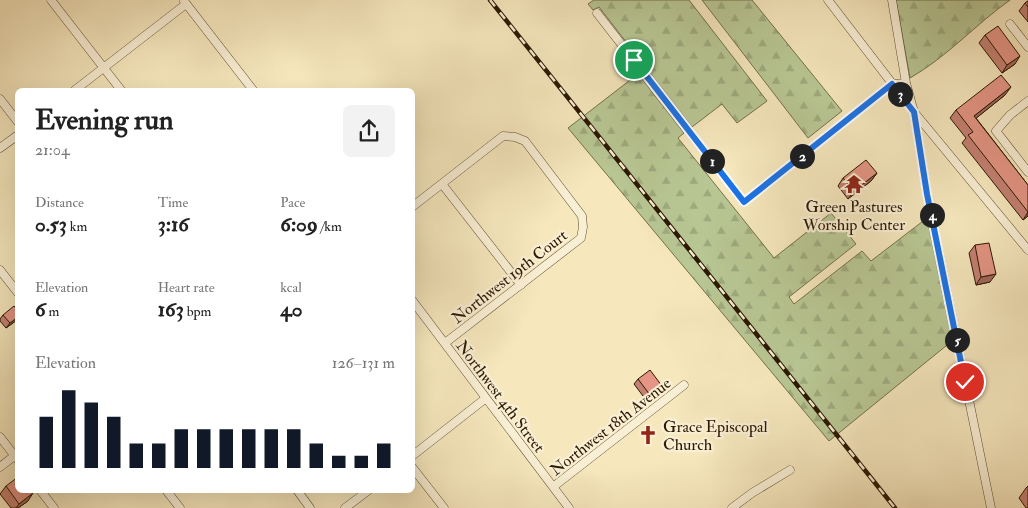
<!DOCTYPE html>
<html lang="en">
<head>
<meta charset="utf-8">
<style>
  :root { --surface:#fff; --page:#f2f2f2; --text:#222; --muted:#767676; --accent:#111827 }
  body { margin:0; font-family:"IM FELL Double Pica",serif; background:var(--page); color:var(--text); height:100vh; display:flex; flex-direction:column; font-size:19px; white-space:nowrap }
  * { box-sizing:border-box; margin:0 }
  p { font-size:16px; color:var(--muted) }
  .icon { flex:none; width:28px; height:28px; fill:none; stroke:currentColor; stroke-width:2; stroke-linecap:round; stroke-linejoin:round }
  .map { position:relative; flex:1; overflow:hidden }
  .drawer { position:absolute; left:15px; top:88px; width:400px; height:405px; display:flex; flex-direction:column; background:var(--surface); border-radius:8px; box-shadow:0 5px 20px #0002 }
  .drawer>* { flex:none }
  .pin { position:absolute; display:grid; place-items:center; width:42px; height:42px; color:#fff; margin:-21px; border:2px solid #fff; border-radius:50%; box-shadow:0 1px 5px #0007 }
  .km { position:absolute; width:25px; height:25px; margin:-12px; border-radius:50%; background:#222; color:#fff; font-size:14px; line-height:25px; text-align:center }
  .round { display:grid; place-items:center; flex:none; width:52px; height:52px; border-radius:8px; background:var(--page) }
  .head { display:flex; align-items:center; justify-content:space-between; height:85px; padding:0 20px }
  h1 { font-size:28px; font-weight:700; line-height:38px }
  .figures { display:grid; grid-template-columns:repeat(3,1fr); gap:8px; height:85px; padding:5px 20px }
  .figures div { display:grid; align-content:center }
  .figures b { font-size:21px; font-weight:700 }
  .figures small { font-size:14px; font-weight:400 }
  .figures p { font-size:14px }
  .chart { height:140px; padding:10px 20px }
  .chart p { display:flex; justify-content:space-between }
  .chart svg { width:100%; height:90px; margin-top:5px; stroke:var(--accent); stroke-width:6 }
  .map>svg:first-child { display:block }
  .forest { fill:url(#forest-firs); stroke:#72704a }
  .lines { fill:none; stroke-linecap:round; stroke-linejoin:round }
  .minor-casing { stroke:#5e4c2f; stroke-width:9 }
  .minor { stroke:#f9efd4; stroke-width:8 }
  .rail-casing { stroke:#2b1800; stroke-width:4.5 }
  .rail { stroke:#f9efd4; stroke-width:2.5; stroke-dasharray:8; stroke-linecap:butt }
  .wall { fill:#c48072; stroke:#2b1800 }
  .shaded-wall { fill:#a0685d; stroke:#2b1800 }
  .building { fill:#e49585; stroke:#2b1800 }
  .route-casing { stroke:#fff; stroke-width:10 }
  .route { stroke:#1a73e8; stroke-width:6 }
  .labels { text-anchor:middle; stroke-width:4.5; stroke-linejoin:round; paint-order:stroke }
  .poi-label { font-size:16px; fill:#2b1800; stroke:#f9efd4 }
  .street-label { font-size:16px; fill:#2b1800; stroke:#f9efd4 }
</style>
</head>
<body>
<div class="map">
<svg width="1028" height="508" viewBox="0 0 1028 508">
  <defs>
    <pattern id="forest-firs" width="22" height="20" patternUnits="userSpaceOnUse" patternTransform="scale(1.25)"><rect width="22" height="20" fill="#b8c794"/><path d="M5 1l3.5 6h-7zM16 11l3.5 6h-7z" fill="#9eaa7e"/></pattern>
  </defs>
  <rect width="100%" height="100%" fill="#f6e7bd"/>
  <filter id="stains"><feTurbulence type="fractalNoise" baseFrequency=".004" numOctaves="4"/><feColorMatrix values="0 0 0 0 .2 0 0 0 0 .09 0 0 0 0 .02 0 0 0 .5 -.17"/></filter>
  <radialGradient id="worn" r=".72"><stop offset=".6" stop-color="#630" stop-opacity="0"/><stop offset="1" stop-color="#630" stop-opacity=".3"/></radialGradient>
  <path class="forest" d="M594 0H689L767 101 737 123 722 104 692 127 599 7 593 10 588 4Z
    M702 0H752L842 111 808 138Z
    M896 0H1010C976 24 947 57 910 78Z
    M638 74 684 133 678 138 774 258 831 213 856 244 789 297 794 304 862 251 871 261 927 218 952 341 829 441 568 128Z"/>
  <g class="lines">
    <g class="minor-casing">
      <path id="minor" d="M51 0 121 90
        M828 0 914 112 1028 250
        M892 0 906 83 914 112 927 194 991 508
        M184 1 253 90
        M597 13 744 202 892 84 906 83
        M1010 24 1028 47
        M75 90 186 4
        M0 99 18 122
        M1028 101 1010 115 996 131 1028 172
        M0 148 18 135
        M442 184 521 285
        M412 207 503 136 515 137 525 141 582 216 583 227 581 238 445 343
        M0 270 18 293
        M412 300 569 508
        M0 437 18 460
        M412 456 486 398
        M0 467 18 453
        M412 467 444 508
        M553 487 684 385
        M40 490 54 508
        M166 490 180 508
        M297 490 310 508
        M345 508 369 490
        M732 508 752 493 790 470"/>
    </g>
    <use href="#minor" class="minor"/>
    <g class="rail-casing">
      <path id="rail" d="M490 0 895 508"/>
    </g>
    <use href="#rail" class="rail"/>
  </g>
  <path class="wall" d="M1028 1V22L1019 11 1025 3Z
    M985 35 1015 64 1002 73 979 43Z
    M1005 95 976 118 1028 185V216L1023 220 962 143 966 138 950 118 956 110Z
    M877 173 871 181 848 199 838 186 843 178Z
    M975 245 990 282 976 285 969 253Z
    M3 315 17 320 6 328 0 321V319Z
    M638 379 659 391 646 400 634 384Z
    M6 486 28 501 18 508H11L0 494Z
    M1028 486V508H1026L1019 498 1026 488Z"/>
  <path class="shaded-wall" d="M1020 56 1015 64 1002 73 1007 65Z
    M1011 87 1005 95 969 124 974 116Z
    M877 173 871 181 848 199 854 191Z
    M1028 212V216L1023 220Z
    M996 274 990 282 976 285 981 277Z
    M18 317 17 320 6 328 10 323Z
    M662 386 659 391 646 400 650 395Z
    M33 493 28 501 18 508H16L19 504Z"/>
  <path class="building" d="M1028 1V7L1025 3Z
    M998 26 1020 56 1007 65 985 35Z
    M1001 75 1011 87 974 116 1028 185V212L968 135 973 132 956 110Z
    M866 160 877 173 854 191 843 178Z
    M989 243 996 274 981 277 975 245Z
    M14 306 18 311V317L10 323 3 315Z
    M650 370 662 386 650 395 638 379Z
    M18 477V490H31L33 493 19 504 6 486Z"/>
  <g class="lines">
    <g class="route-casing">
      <path id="route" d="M634 60 744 202 892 84 914 112 927 194 965 382"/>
    </g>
    <use href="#route" class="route"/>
  </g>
  <defs>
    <g id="temple-bare" transform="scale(1.5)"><path d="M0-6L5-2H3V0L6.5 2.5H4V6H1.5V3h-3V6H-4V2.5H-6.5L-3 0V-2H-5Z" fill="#8f2418" stroke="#f9efd4" stroke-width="2.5" paint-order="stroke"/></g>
    <g id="church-bare" transform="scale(1.5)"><path d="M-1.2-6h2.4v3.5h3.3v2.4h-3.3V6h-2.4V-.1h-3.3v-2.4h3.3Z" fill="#8f2418" stroke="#f9efd4" stroke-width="2.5" paint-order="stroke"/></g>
  </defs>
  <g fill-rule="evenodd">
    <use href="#temple-bare" x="854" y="184"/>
    <use href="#church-bare" x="648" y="435"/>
  </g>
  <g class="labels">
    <g class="poi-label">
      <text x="854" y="212">Green Pastures<tspan x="854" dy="18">Worship Center</tspan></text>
      <text x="663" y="432" text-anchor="start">Grace Episcopal<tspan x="663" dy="18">Church</tspan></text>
    </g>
    <g class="street-label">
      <text transform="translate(509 276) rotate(-38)" y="6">Northwest 19th Court</text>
      <text transform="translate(501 396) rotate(53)" y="6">Northwest 4th Street</text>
      <text transform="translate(610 426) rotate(-38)" y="6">Northwest 18th Avenue</text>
    </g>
  </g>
  <rect width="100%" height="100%" filter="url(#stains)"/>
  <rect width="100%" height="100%" fill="url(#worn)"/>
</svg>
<div class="pin" style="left:634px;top:60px;background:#1e9e55"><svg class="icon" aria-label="arrive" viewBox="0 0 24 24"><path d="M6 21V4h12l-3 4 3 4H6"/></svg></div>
<div class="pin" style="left:965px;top:382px;background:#d93025"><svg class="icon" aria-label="check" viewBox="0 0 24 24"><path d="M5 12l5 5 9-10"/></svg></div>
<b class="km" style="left:712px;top:161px">1</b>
<b class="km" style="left:802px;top:156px">2</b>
<b class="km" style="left:900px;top:94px">3</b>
<b class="km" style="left:932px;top:215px">4</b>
<b class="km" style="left:957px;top:340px">5</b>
<section class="drawer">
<div class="head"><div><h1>Evening run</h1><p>21:04</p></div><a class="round"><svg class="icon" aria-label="share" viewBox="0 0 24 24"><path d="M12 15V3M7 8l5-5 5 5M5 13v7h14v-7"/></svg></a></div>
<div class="figures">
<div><p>Distance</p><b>0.53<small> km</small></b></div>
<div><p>Time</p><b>3:16</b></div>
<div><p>Pace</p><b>6:09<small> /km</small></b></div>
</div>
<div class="figures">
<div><p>Elevation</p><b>6<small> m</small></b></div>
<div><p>Heart rate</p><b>163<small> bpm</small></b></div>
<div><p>kcal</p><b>40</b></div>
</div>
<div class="chart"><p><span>Elevation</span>126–131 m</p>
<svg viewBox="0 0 160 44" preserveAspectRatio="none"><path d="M5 44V19M15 44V6M25 44V12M35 44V19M45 44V32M55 44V32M65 44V25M75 44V25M85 44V25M95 44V25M105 44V25M115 44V25M125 44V32M135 44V38M145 44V38M155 44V32"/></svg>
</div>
</section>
</div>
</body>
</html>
